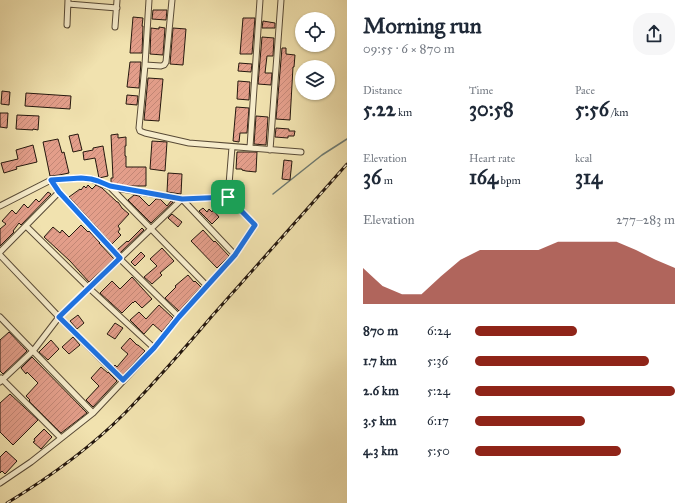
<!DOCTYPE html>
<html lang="en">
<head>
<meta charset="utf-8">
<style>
  :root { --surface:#fff; --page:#f6f6f7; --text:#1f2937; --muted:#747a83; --accent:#8f2418 }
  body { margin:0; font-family:"IM FELL Great Primer",serif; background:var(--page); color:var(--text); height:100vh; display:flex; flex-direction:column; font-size:15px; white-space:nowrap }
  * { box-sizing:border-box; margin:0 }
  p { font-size:13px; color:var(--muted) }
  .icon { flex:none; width:22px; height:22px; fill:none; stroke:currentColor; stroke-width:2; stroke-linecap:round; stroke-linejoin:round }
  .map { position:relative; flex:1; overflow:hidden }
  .details { display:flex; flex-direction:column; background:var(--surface); width:344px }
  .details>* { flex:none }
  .controls { position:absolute; left:295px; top:12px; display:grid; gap:8px }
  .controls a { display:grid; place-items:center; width:40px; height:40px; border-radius:50%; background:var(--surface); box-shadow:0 1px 3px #0004; font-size:20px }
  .pin { position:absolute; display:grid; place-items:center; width:34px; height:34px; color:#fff; margin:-17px; border-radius:8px; box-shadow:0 2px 6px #0006 }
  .round { display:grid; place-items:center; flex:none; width:42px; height:42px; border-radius:16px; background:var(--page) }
  .overview { display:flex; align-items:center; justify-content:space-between; height:68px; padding:0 16px }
  h1 { font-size:22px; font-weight:700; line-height:30px }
  .stats { display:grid; grid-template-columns:repeat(3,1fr); gap:6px; height:68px; padding:4px 16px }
  .stats div { display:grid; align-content:center }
  .stats b { font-size:20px; font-weight:700 }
  .stats small { font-size:11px; font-weight:400 }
  .stats p { font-size:11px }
  .chart { height:112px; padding:8px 16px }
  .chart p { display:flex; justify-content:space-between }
  .chart svg { width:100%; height:72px; margin-top:4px; fill:var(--accent); opacity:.7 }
  ul { padding:0 16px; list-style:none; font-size:13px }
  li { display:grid; grid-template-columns:64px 48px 1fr; align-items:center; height:30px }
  li i { height:10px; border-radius:5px; background:var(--accent) }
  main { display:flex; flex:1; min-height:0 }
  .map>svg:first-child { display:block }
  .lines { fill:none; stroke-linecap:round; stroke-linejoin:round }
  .stream { stroke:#6d7a72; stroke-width:1.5 }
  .building { fill:url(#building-hatch); stroke:#25180e }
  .minor-casing { stroke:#584a36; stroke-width:7 }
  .minor { stroke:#f6eccb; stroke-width:5 }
  .rail-casing { stroke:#25180e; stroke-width:3 }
  .rail { stroke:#f6eccb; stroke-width:1.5; stroke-dasharray:4.5; stroke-linecap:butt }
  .route-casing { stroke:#fff; stroke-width:8 }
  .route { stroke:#1a73e8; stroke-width:5 }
</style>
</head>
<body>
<main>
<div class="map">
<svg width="347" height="503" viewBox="0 0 347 503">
  <defs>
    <pattern id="building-hatch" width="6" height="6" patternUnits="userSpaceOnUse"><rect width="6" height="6" fill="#e39e8a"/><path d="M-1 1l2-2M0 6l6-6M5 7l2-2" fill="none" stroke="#c38776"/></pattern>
  </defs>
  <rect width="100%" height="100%" fill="#f1e2af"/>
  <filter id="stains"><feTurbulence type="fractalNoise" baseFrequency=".005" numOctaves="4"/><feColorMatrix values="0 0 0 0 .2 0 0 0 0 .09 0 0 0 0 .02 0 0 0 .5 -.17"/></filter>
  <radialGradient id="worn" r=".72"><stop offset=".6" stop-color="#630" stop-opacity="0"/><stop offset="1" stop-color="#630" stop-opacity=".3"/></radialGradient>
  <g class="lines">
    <path class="stream" d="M273 194 322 155 347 139"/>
  </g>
  <path class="building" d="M153 10H167L166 20 152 19Z
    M133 17 143 18 142 26H143L142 53H130Z
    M243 18H255L252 54H240Z
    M263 21 275 23V28H262Z
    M159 27 165 28 163 55 150 54 151 28 159 29Z
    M173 28 186 29 183 65 170 64Z
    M262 37 274 38 273 56H267L265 73H272L271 85 258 84Z
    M282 48H286V54L295 55 294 67H293L290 120 276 119Z
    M130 62H141L139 88 127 87Z
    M239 63 252 64 251 72 238 71Z
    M148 78 163 79 159 121 144 120Z
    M238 81 250 82 249 100 237 99Z
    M2 91 10 92 9 105 1 104Z
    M26 93 71 96 70 109 25 106Z
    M127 95 138 96 137 105 126 104Z
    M236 107 249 108 247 133H240L239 142 233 141Z
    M0 113H8L7 128 0 127Z
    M17 115 39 116 38 130 33 129V130L16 129Z
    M256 116 268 117 266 145 254 144Z
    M276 128 289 129V131H295L294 136H288V138L275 137Z
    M78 134 82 150 73 152 69 136Z
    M118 134V138L126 137V146H125V156H126V167H146V186H126L111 183V178H113L111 135Z
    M58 139 62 153 64 152 69 173 59 175 50 176 43 142Z
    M152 141 167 142 165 171 150 169Z
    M33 145 37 162 16 167 17 169 4 173 1 163 18 159 16 150Z
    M103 146 108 176 99 178 95 158 84 160 83 152 93 150V148Z
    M237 152H257L256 172 246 171 242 170V169H236Z
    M284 160 292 161 290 180 282 179Z
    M168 173 182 174 181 194 167 192Z
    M88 185 92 189 96 185 102 188 117 202H118L122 208 129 214 118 226 120 229 118 232 121 235 112 244 69 197 80 189 81 190 84 186 86 188Z
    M48 192 51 194 21 225 19 223 13 231 14 232 0 246V229L6 224 2 221 12 210 16 214 24 204 28 208 36 199 39 202Z
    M134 195 139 196 149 206 156 199H160L167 206 171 201 173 202 151 223 128 200Z
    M203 208 207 212 209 209 212 212 213 210 219 217 212 224 199 211Z
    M172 214 182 222 178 227 168 218Z
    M81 225 88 232 89 231 100 243H99L114 259 89 282 70 261 44 237 53 227 60 233 62 230 69 237Z
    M142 228 144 230 120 253 117 250 127 241 128 242Z
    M203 230 214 242 215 241 229 256 217 268 191 241Z
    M162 248 174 261 160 273 162 275 152 284 144 277 157 266 150 259Z
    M141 252 145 256 135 266 131 262Z
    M188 275 194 282 195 281 201 287 179 311 165 298 176 287 175 286Z
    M132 277 152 299 142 308 135 301 133 303V302L122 313 100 293 112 281 120 289Z
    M159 305 173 318 162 332 153 324 144 334 130 320 139 312 146 319Z
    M78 315 84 323 77 329 70 321Z
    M115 323 123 328 115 339 107 334Z
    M9 332 27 351 3 374 0 371V340Z
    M73 337 80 345 69 354 62 347Z
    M130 338 137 345H138L145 351 123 375 114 366 115 365 117 367 128 354 121 348Z
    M51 340 59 349 48 360 39 352Z
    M32 357 87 413 61 433 29 401 30 400 26 396 38 383 27 372 26 374 21 368Z
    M101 367 108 373V372L117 381 93 407 86 400 99 386 91 378Z
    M10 394 38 420 13 445 0 432V403Z
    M44 429 52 437 41 449 33 442 35 441 34 439Z
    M6 451 17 461 5 474 2 471 0 473V457Z"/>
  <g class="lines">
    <g class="minor-casing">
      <path id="minor" d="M149 0 145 65 139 128 140 131 145 133 189 143 301 152
        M68 4 117 8
        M67 25 68 0
        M115 27 117 0
        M145 65 161 66 164 65 166 62 172 0
        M250 147 260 0
        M270 150 281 0
        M51 180 59 192 120 259 179 317
        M110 187 207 286
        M228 197 232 147
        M0 206 51 180 81 178 91 179 110 187 182 199 228 197 255 225 235 255 179 317 154 348 93 413 31 462 0 483
        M26 226 89 288 154 348
        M0 252 59 192
        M0 255 59 317 123 381
        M0 317 93 413
        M1 378 61 438
        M0 382 33 351 59 317 182 199 235 255"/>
    </g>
    <use href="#minor" class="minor"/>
    <g class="rail-casing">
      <path id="rail" d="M7 503C50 477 90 448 125 413 155 382 184 349 212 316 257 266 302 215 347 164"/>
    </g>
    <use href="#rail" class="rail"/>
  </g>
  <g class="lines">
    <g class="route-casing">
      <path id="route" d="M81 178 91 179 98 181 110 186 182 199 228 197 255 225 235 255 179 317 154 348 123 380 59 317 120 258 59 192 51 180Z"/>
    </g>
    <use href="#route" class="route"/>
  </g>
  <rect width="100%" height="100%" filter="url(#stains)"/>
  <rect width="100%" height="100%" fill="url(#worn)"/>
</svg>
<div class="controls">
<a><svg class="icon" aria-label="locate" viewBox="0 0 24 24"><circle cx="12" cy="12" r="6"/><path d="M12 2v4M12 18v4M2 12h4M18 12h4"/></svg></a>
<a><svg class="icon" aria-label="layers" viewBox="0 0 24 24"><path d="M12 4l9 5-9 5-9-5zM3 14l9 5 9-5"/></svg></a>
</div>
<div class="pin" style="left:228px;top:197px;background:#1e9e55"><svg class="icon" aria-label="arrive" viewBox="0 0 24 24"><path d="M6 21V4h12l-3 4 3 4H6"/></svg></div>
</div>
<section class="details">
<div class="overview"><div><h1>Morning run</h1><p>09:55 · 6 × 870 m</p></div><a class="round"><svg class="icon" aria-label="share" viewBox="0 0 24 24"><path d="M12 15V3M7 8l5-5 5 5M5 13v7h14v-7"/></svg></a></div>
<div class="stats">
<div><p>Distance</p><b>5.22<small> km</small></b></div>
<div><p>Time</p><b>30:58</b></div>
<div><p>Pace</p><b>5:56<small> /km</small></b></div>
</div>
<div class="stats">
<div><p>Elevation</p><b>36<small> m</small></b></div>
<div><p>Heart rate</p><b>164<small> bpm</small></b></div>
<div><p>kcal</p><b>314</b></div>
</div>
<div class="chart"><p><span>Elevation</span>277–283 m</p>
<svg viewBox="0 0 160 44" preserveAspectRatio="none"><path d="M0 44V22L10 33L20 38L30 38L40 27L50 17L60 11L70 11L80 11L90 11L100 6L110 6L120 6L130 6L140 11L150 17L160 22V44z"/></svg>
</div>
<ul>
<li><b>870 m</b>6:24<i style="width:51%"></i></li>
<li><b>1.7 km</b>5:36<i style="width:87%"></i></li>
<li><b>2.6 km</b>5:24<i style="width:100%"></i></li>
<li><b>3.5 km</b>6:17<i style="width:55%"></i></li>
<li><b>4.3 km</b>5:50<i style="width:73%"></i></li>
</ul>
</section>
</main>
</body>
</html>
